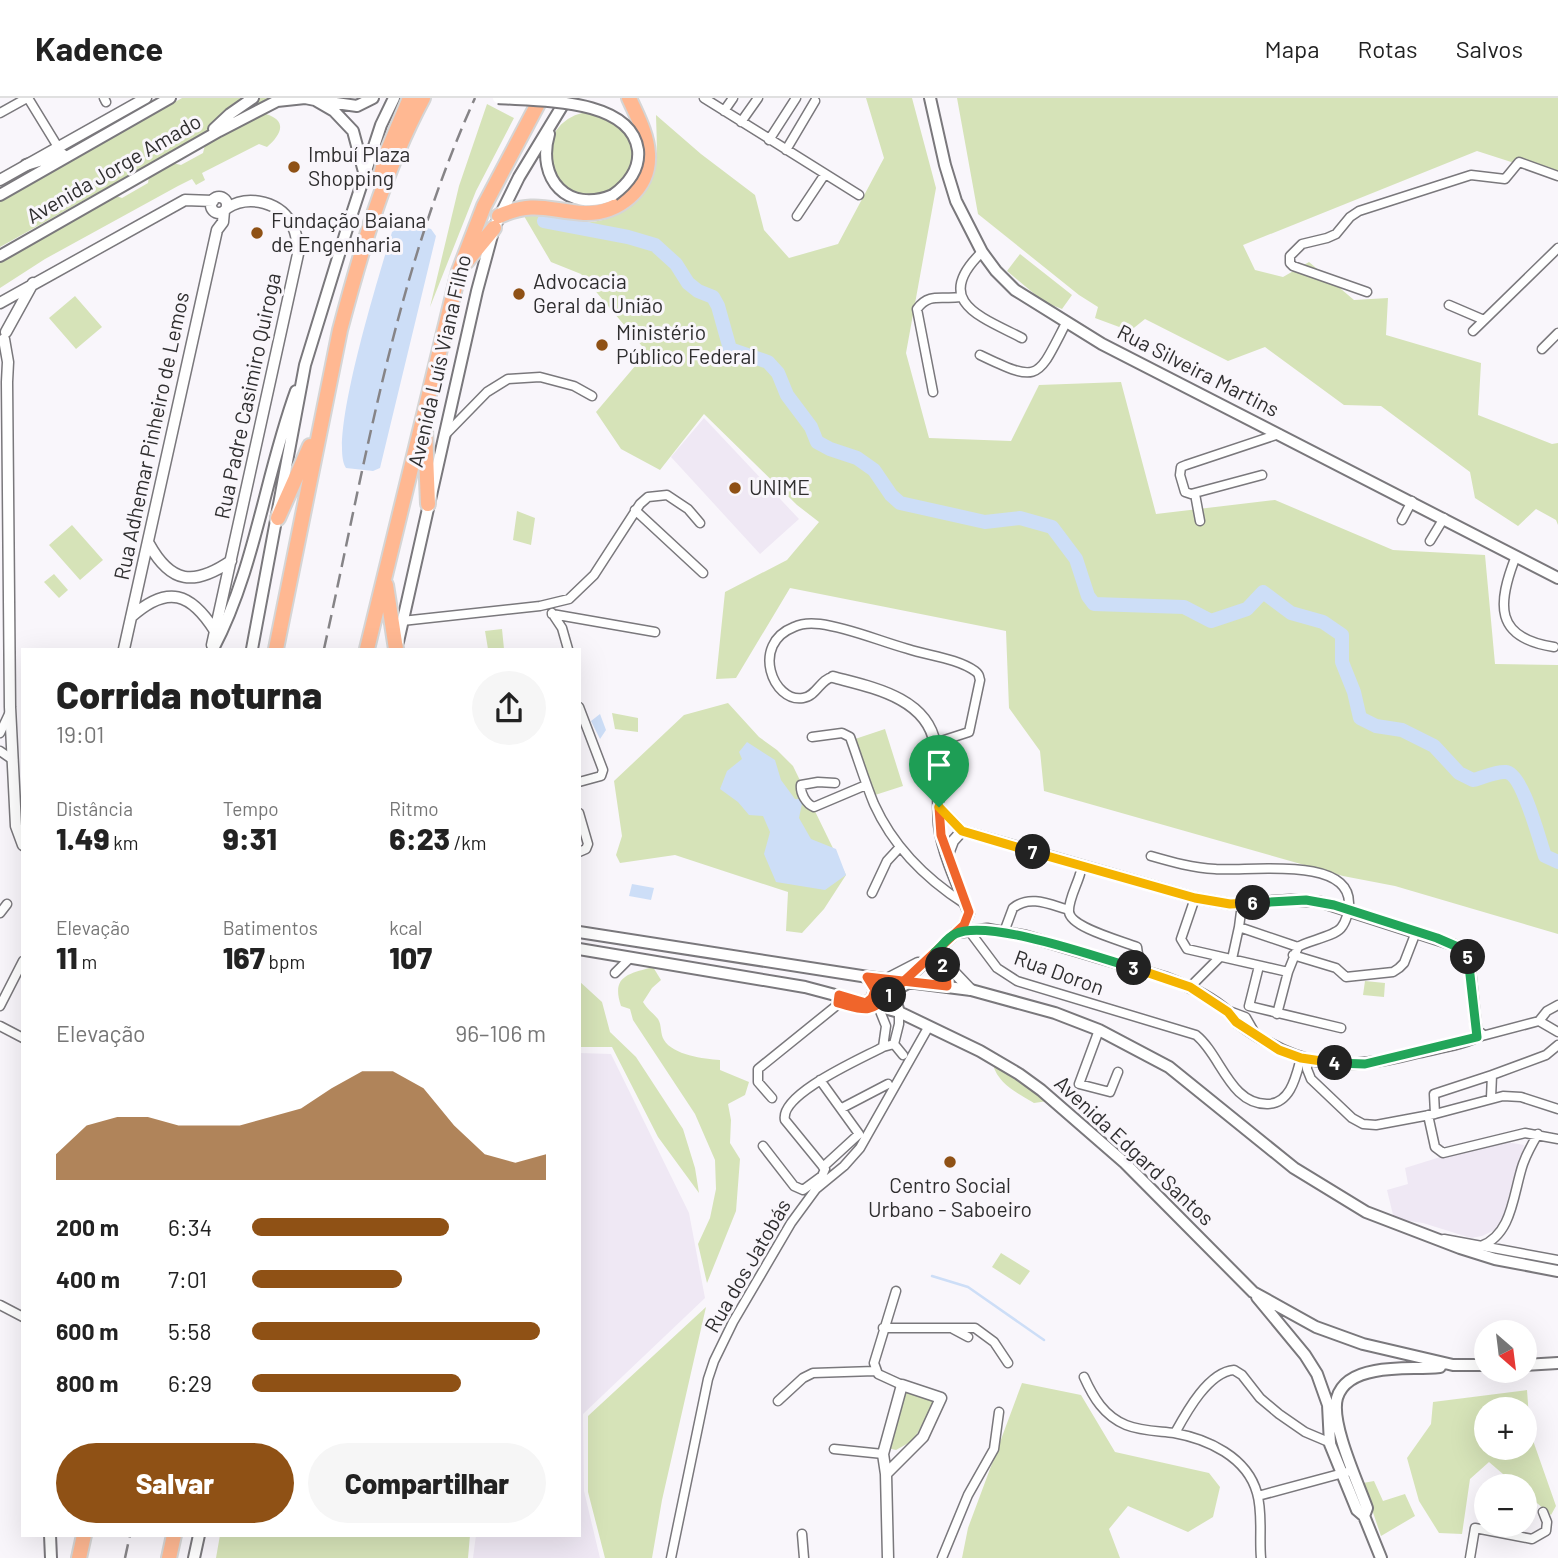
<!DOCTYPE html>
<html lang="pt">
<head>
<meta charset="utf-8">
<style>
  :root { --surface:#fff; --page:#f6f6f6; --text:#222; --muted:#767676; --line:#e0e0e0; --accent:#8f5115 }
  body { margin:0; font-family:Barlow,sans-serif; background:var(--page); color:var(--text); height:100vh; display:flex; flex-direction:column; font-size:26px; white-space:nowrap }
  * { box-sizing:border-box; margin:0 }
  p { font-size:23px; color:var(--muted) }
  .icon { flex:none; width:38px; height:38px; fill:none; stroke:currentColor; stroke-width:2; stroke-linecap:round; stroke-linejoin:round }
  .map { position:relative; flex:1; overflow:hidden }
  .details { position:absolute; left:21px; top:550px; width:560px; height:889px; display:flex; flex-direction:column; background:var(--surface); border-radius:0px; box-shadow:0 7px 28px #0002 }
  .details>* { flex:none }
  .needle { width:46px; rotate:152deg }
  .controls { position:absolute; left:1474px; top:1222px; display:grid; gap:14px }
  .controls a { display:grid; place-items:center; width:63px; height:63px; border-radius:50%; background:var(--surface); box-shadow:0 7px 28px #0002; font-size:35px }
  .pin { position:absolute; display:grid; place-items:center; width:60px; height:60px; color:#fff; margin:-72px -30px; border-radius:50% 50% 50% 0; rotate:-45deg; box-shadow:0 0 7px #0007 }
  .pin .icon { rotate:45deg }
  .km { position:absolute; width:35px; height:35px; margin:-18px; border-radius:50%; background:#222; color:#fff; font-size:19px; line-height:35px; text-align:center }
  .round { display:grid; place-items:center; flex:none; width:74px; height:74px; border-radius:37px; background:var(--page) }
  .summary { display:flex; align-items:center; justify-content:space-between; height:119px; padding:0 35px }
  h1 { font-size:38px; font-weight:800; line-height:52px }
  .stats { display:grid; grid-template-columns:repeat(3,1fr); gap:10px; height:119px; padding:7px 35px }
  .stats div { display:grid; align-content:center }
  .stats b { font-size:30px; font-weight:800 }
  .stats small { font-size:19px; font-weight:400 }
  .stats p { font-size:19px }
  .chart { height:196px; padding:14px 35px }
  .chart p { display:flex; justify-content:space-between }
  .chart svg { width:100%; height:126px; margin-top:7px; fill:var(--accent); opacity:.7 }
  .button { display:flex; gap:14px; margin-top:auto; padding:14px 35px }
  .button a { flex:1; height:80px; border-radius:42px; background:var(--accent); color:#fff; font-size:28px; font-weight:800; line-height:80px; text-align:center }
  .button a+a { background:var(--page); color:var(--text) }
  ul { padding:0 35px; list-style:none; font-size:23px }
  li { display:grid; grid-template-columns:112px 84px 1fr; align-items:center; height:52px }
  li i { height:18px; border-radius:9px; background:var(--accent) }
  header { display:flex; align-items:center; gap:42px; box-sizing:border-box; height:98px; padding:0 35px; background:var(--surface); border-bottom:2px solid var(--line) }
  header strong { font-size:33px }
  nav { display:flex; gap:38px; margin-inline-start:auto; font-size:24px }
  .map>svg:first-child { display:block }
  .built { fill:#efe8f4 }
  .green { fill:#d6e3b8; fill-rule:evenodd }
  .water { fill:#cddef7 }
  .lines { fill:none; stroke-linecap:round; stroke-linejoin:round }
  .stream { stroke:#cddef7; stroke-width:2.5 }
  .river { stroke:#cddef7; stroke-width:14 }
  .minor-casing { stroke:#7a787c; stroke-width:11 }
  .tertiary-casing { stroke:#7a787c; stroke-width:13 }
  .secondary-casing { stroke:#7a787c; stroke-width:14 }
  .trunk-casing { stroke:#d5d5d5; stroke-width:18 }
  .minor { stroke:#fff; stroke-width:8 }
  .tertiary { stroke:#fff; stroke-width:10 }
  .secondary { stroke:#fff; stroke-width:10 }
  .trunk { stroke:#ffb892; stroke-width:14 }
  .rail { stroke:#868487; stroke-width:2.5; stroke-dasharray:14 7; stroke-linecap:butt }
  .secondary-bridge-casing { stroke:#7a787c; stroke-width:14; stroke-linecap:butt }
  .secondary-bridge { stroke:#fff; stroke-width:10 }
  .split-1-casing { stroke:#fff; stroke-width:14 }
  .split-2-casing { stroke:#fff; stroke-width:14 }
  .split-3-casing { stroke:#fff; stroke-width:14 }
  .split-4-casing { stroke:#fff; stroke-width:14 }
  .split-5-casing { stroke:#fff; stroke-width:14 }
  .split-6-casing { stroke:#fff; stroke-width:14 }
  .split-7-casing { stroke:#fff; stroke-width:14 }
  .split-8-casing { stroke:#fff; stroke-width:14 }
  .split-1 { stroke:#f0652b; stroke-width:9 }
  .split-2 { stroke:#f0652b; stroke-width:9 }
  .split-3 { stroke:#22a559; stroke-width:9 }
  .split-4 { stroke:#f5b400; stroke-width:9 }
  .split-5 { stroke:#22a559; stroke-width:9 }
  .split-6 { stroke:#22a559; stroke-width:9 }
  .split-7 { stroke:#f5b400; stroke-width:9 }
  .split-8 { stroke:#f5b400; stroke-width:9 }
  .poi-dot { fill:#8f5115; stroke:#f9f6fb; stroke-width:2.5 }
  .labels { text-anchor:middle; stroke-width:6; stroke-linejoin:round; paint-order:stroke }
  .poi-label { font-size:21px; fill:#2f2e2f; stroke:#f9f6fb; text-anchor:start }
  .street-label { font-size:21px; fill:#2f2e2f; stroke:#f9f6fb }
</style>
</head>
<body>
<header>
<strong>Kadence</strong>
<nav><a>Mapa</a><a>Rotas</a><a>Salvos</a></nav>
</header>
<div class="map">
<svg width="1558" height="1460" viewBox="0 0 1558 1460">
  <rect width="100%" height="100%" fill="#f9f6fb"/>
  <path class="built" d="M704 320 799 421 760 456 671 359Z
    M579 955 611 956 689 1115 705 1200 583 1316 584 1393 600 1460H473L476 1437H579Z
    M1495 1042 1524 1047 1509 1112 1499 1130 1482 1138 1471 1140 1423 1125 1394 1121 1387 1092 1408 1086 1405 1070Z"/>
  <path class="green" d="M182 0H268L0 149V103Z
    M866 0H912L936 90 906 255 929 340 1011 343 1039 287 1121 284 1156 416 1275 402 1393 452 1485 457 1495 566 1558 567V836L1395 788 1343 778 1044 693 1040 653 1009 610 1006 533 790 490 736 580 716 581 725 494 787 462 819 424 797 407 704 316 660 372 621 351 596 314 647 254 581 176 551 164 524 118C543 117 559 122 577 124 594 126 610 121 624 113 662 89 657 58 656 17L701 56 755 97 764 132 789 160 838 146 884 60Z
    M957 0H1558V79L1477 53 1243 147 1255 172 1283 179 1309 164 1354 202 1388 200 1386 237 1481 265 1478 317 1552 346 1558 345V427L1556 422 1536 411 1518 428 1475 400 1470 374 1381 308 1344 307 1265 249 1228 263 1145 221 1130 233 1095 220 1098 209 1079 197 978 116Z
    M487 6 514 20 476 93 430 209 459 88Z
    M549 56a42 42 0 1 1 84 0a42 42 0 1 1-84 0Z
    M266 16C289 23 280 38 267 49L259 46 202 75 205 82 196 87 192 81 178 88 45 161 0 190V164L116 98 122 100 148 85 149 78 173 65 181 67 203 55 205 47 259 17Z
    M1020 156 1072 197 1062 211 1044 204 1007 173Z
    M75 198 102 229 76 251 49 220Z
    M517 413 535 420 531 447 513 442Z
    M72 427 103 462 80 482 49 447Z
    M54 476 68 492 59 500 44 484Z
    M502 531 504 551H488L485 533Z
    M728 605 759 639 777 652 793 668 846 777 824 811 802 835 786 833 788 794 675 757 620 765 616 757 622 738 614 683 684 617Z
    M612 615 638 620V634L615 631Z
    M885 631 903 688 872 698 852 642Z
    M653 869 661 882 652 890 643 904C647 911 653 915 658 921 662 927 660 936 664 942 673 957 704 961 720 962V972L749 984 745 997 728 1006 731 1022 730 1045 740 1061 736 1113 707 1185 698 1146 710 1120 716 1091 715 1062 695 1016 633 922 630 911 621 908C611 878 628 876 653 869Z
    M579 883 602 904 610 934 636 959 683 1031 695 1070 699 1095 658 1039 612 949H579Z
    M1365 883 1385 885 1384 899 1363 897Z
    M993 967 1048 1003 1034 1005C1018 995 999 987 993 967Z
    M1001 1155 1030 1173 1020 1187 992 1169Z
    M706 1209 662 1402 652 1460H605L588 1394V1318Z
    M1022 1285 1081 1297 1115 1354 1209 1375 1220 1389 1213 1419 1188 1434 1128 1408 1109 1431 1120 1460H962L968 1430Z
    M907 1291 932 1301V1307L914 1342 896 1352 887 1350 903 1297Z
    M1527 1292 1530 1334 1556 1408 1551 1417 1524 1394V1388H1517L1489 1364 1470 1381 1462 1436 1439 1435 1419 1403 1407 1360 1431 1326 1433 1304ZM1486 1311H1524V1349H1486Z
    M1374 1383 1383 1403 1405 1396 1415 1418 1381 1438 1363 1385Z
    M220 1437H470L468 1460H216Z"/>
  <path class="water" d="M416 127 431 131 436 138 380 370 373 373 346 370C327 342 381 171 392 134L402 128Z
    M600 616 606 632 600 641 591 623Z
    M747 644 775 662 781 682 795 701H803L799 720 811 741 836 751 846 777 825 792 776 784 764 756 770 734 763 718 749 717 738 704 720 691 727 673 742 661 739 654Z
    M632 786 654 790 651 802 629 798Z"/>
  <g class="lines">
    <path class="stream" d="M932 1178 968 1189 1044 1242"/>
    <path class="river" d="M544 123 628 139 655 147 676 166 688 185 698 193 713 199 718 208 730 251 768 264 778 275 787 297 811 329 817 344 830 351 857 360 874 372 891 397 900 405 985 424 1020 420 1052 429 1076 461 1088 498 1094 506 1184 509 1211 523 1247 511 1263 494 1291 515 1323 524 1342 537V564L1354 594 1360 620 1376 628 1402 632 1434 648 1459 675 1473 682C1482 680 1496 673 1506 674 1523 676 1539 742 1545 758L1558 764"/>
    <g class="minor-casing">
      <path id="minor" d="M28 0 58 49
        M104 0 106 4
        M704 0 859 97
        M724 13 733 0
        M0 15 27 0
        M741 24 758 0
        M769 42 796 0
        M786 52 815 3
        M797 118 825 76
        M982 154C931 203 981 219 1022 240
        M1367 194 1293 168 1290 165V158L1302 146 1327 140 1336 136 1350 119 1359 113 1471 77 1505 81 1519 64 1558 78
        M1449 207 1484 222
        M1473 233 1558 150
        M1542 251 1558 235
        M980 257C1040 286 1037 281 1066 225
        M933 294 917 211C929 194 943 202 960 199
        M445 337 487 294 508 281 540 279 574 288 592 298
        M1262 377 1191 396 1185 394 1180 377 1181 369 1186 367 1279 336
        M1195 396 1200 423
        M635 412 703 475
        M1402 422 1412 403
        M1430 443 1444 420
        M1516 458C1497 506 1494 540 1554 549
        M552 515 562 530 568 551
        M552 516 655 534
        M402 523 540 508 569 501 594 477 640 406 648 399 667 397 688 411 700 425
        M833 579C820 581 817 598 803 600 773 605 750 546 794 529 802 525 812 525 820 526 850 530 879 543 908 551 929 558 956 560 975 573 980 577 978 576 980 582L969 634 935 645
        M579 609 603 672 601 678 579 684
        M0 635 9 616
        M812 639 842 635 850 639C858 661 865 684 874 706 893 748 926 781 965 806
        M0 653 13 662
        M835 685 818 684 801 687C800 695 806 706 814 709L866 687
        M579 715 588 746 586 751 579 754
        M1151 758C1172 764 1193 770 1215 771 1246 774 1349 757 1349 805 1349 813 1346 824 1341 830 1333 839 1306 843 1298 849L1288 874 1277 916
        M1080 776C1077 787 1068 803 1069 814 1071 830 1123 843 1137 849L1138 856 1134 870
        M872 795 887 763 900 749
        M1195 800 1181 841 1187 851 1288 874
        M0 815 7 806
        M1239 829 1298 849
        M970 834 997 870 1017 883 1196 937C1221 957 1230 1007 1268 1006 1291 1005 1296 978 1301 960
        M1004 834 1013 810C1030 796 1051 807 1069 812
        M1293 857 1336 870 1346 879 1393 874 1399 870 1404 865 1416 834
        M1232 861 1239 829 1242 806
        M1259 868 1249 908 1341 930
        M615 875 630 860
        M1190 889 1220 859
        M838 905 861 911 878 908 886 928 883 949
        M0 908 23 863
        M1539 923 1547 913 1558 907
        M0 928 23 940
        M1099 932 1079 986 1110 994 1118 974
        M1482 938 1539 923 1558 934
        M894 946 899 926V914
        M1307 961V971L1311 981 1352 1020 1363 1026 1376 1027 1435 1016 1503 998 1521 999 1558 1011
        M820 982 859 1036 823 1069
        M772 1000 758 984V971L836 908 839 897
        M1491 1000 1492 977 1546 957 1558 947
        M842 1010 888 986
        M1435 1016 1434 996 1492 977
        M1428 1017 1435 1049 1443 1055 1525 1035 1558 1041
        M763 1048 794 1088 803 1092 822 1078 825 1071 785 1022C779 996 863 960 883 949L894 946 903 957
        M1444 1141 1558 1162
        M1481 1148C1513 1136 1513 1095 1523 1066 1527 1055 1532 1046 1538 1036
        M896 1193 874 1265 878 1276 902 1287
        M0 1207 23 1219
        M883 1230H975L994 1244 1008 1265
        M953 1231 968 1239
        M1084 1279C1093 1299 1104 1318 1126 1327 1141 1333 1158 1333 1174 1335 1208 1341 1247 1359 1257 1395 1263 1415 1259 1439 1261 1460
        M778 1303 803 1280 813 1275 875 1273
        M1175 1335C1186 1315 1208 1274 1234 1272L1242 1277 1260 1300 1279 1316 1305 1334 1331 1345
        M834 1351 883 1356
        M1258 1398 1347 1374
        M802 1436 804 1460
        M671 1460 708 1281 714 1263 733 1224 791 1125 816 1091 844 1068 860 1050 929 928
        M942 1460 968 1397 994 1351 999 1314
        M1470 1460 1475 1430 1532 1441 1546 1433 1547 1424 1543 1414"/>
    </g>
    <g class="tertiary-casing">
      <path id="tertiary" d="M0 82 146 0
        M211 107a8 8 0 1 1 16 0a8 8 0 1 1-16 0Z
        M0 205 185 102 213 103
        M6 234 33 185
        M4 241 8 264 7 284 10 609 16 728 23 747
        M149 446C171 486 194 488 231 463
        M131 519C168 486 191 495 215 533
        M212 547 298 156C297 147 298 138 293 129 282 104 249 96 227 110
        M124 551 205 186 217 132 223 124 224 113
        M833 579C870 589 927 599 935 646 940 673 937 701 939 727 942 754 958 789 969 815L964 827 905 883
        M939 709 962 733 1195 800 1230 806 1291 802 1320 804 1454 847 1465 854 1469 863 1477 939
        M948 756 953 743 962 733
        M955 835 987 831 1026 838 1167 880C1188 888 1212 899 1228 914 1232 918 1234 923 1239 926 1301 971 1342 974 1416 955 1432 951 1471 945 1481 936
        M942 848 950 870 971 892
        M935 854 946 874 947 889
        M889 880 918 865
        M1229 914 1245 920 1253 934
        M886 1376 923 1339 941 1300 902 1287 883 1356 886 1376 888 1460"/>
    </g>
    <g class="secondary-casing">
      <path id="secondary" d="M930 0 945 67 956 103 982 154 996 173 1015 192 1102 246 1558 480
        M322 3 357 8 373 0
        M214 31 230 16 253 0
        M549 36C536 81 568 116 613 97
        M26 67 62 56
        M0 97 170 0
        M0 158 219 33 277 3 305 0 315 2 334 13 353 33 364 74
        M398 544 477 193 494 130 519 79 567 0
        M213 551C255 471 265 378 296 293
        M252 551 305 267 345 137 381 27 394 0
        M579 834 868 879 971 892 1055 915 1099 932 1169 969 1294 1070 1366 1114 1460 1150 1495 1161 1558 1173
        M579 851 805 889 899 914 980 953 1019 976 1041 992 1125 1065 1253 1194 1316 1229 1363 1246 1453 1267H1486
        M866 905 872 900 875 892 868 879
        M899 914 894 899 901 889 910 884
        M1257 1199 1305 1257 1317 1276 1328 1307 1330 1346 1357 1412 1364 1418 1381 1460
        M1524 1267 1558 1265
        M1364 1418 1367 1410C1358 1385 1330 1325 1337 1300 1342 1283 1358 1276 1375 1273 1396 1269 1419 1271 1440 1269
        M50 1437 51 1460
        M194 1460 199 1437"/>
    </g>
    <g class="trunk-casing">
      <path id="trunk" d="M381 77 386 57 410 0
        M499 118C535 102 549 113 584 115 618 116 650 91 648 56 647 36 637 18 629 0
        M466 164 494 130
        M425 331 428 406
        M278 420 310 348
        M386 487 396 551
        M276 551 340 232C361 153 384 73 423 0
        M367 551 459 173 484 108 541 0
        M79 1460 84 1437
        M169 1460 174 1437"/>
    </g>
    <use href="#minor" class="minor"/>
    <use href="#tertiary" class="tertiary"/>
    <use href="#secondary" class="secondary"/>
    <use href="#trunk" class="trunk"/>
    <path class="rail" d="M324 551C365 366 396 174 475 0
      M125 1460 130 1437"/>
    <g class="secondary-bridge-casing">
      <path id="secondary-bridge" d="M498 0C540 3 631 0 638 52 640 71 628 86 613 97"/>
    </g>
    <use href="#secondary-bridge" class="secondary-bridge"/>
  </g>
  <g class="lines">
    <g class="split-1-casing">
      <path id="split-1" d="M889 897 964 827 969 814 941 737 939 709"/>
    </g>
    <g class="split-2-casing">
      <path id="split-2" d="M889 897C870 917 862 911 838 905L839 897 866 905 872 900 875 892 867 879 947 888 946 874 943 867"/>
    </g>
    <g class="split-3-casing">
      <path id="split-3" d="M943 867 935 854C941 849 948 839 955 836 987 820 1097 859 1134 870"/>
    </g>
    <g class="split-4-casing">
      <path id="split-4" d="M1134 870 1190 889 1228 914 1236 924 1279 952 1301 960 1335 965"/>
    </g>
    <g class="split-5-casing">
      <path id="split-5" d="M1335 965 1365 966 1477 939 1468 859"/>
    </g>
    <g class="split-6-casing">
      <path id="split-6" d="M1253 805 1306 802 1334 807 1437 840 1460 850 1468 859"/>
    </g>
    <g class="split-7-casing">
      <path id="split-7" d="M1033 754 1195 800 1230 806 1253 805"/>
    </g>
    <g class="split-8-casing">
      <path id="split-8" d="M939 709 962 733 1033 754"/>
    </g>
    <use href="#split-1" class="split-1"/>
    <use href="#split-2" class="split-2"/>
    <use href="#split-3" class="split-3"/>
    <use href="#split-4" class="split-4"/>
    <use href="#split-5" class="split-5"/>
    <use href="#split-6" class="split-6"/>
    <use href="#split-7" class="split-7"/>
    <use href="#split-8" class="split-8"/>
  </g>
  <g class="poi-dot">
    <circle cx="294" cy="69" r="7"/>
    <circle cx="257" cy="135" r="7"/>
    <circle cx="519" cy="196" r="7"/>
    <circle cx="602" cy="247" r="7"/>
    <circle cx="735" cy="390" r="7"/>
    <circle cx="950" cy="1064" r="7"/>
  </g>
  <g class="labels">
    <g class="poi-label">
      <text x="308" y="64">Imbuí Plaza<tspan x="308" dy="24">Shopping</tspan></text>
      <text x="271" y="130">Fundação Baiana<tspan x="271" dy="24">de Engenharia</tspan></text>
      <text x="533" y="191">Advocacia<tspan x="533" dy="24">Geral da União</tspan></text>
      <text x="616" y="242">Ministério<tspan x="616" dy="24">Público Federal</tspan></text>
      <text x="749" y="397">UNIME</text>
      <text x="950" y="1095" text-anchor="middle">Centro Social<tspan x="950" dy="24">Urbano - Saboeiro</tspan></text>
    </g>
    <g class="street-label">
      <text transform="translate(114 71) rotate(-30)" y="7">Avenida Jorge Amado</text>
      <text transform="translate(440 263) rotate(-77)" y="7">Avenida Luís Viana Filho</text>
      <text transform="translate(1198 273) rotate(27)" y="7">Rua Silveira Martins</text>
      <text transform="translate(248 298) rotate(-78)" y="7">Rua Padre Casimiro Quiroga</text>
      <text transform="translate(152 338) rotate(-78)" y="7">Rua Adhemar Pinheiro de Lemos</text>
      <text transform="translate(1059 875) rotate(20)" y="7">Rua Doron</text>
      <text transform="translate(1134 1053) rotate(43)" y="7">Avenida Edgard Santos</text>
      <text transform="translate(748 1168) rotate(-60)" y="7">Rua dos Jatobás</text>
    </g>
  </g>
</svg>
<div class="controls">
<a><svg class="needle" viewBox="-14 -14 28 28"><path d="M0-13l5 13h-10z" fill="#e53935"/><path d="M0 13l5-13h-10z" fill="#767676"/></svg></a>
<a>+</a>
<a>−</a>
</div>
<div class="pin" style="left:939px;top:709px;background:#1e9e55"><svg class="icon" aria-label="arrive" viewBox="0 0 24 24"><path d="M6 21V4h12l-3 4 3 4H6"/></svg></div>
<b class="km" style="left:889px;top:897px">1</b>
<b class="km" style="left:943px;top:867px">2</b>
<b class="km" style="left:1134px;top:870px">3</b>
<b class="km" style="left:1335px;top:965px">4</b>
<b class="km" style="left:1468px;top:859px">5</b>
<b class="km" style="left:1253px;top:805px">6</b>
<b class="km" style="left:1033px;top:754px">7</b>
<section class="details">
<div class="summary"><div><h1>Corrida noturna</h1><p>19:01</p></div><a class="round"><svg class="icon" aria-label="share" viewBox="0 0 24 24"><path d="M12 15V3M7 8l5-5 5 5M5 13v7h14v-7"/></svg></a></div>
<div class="stats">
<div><p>Distância</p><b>1.49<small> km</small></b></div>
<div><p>Tempo</p><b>9:31</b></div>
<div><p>Ritmo</p><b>6:23<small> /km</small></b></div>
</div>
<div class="stats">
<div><p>Elevação</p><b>11<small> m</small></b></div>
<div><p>Batimentos</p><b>167<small> bpm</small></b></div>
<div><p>kcal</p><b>107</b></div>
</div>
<div class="chart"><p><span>Elevação</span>96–106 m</p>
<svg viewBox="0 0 160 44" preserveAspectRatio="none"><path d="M0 44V35L10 25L20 22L30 22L40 25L50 25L60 25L70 22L80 19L90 12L100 6L110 6L120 12L130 25L140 35L150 38L160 35V44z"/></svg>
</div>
<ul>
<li><b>200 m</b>6:34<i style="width:67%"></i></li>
<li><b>400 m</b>7:01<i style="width:51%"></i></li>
<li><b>600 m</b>5:58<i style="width:98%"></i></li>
<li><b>800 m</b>6:29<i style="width:71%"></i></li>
</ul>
<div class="button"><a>Salvar</a><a>Compartilhar</a></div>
</section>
</div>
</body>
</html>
